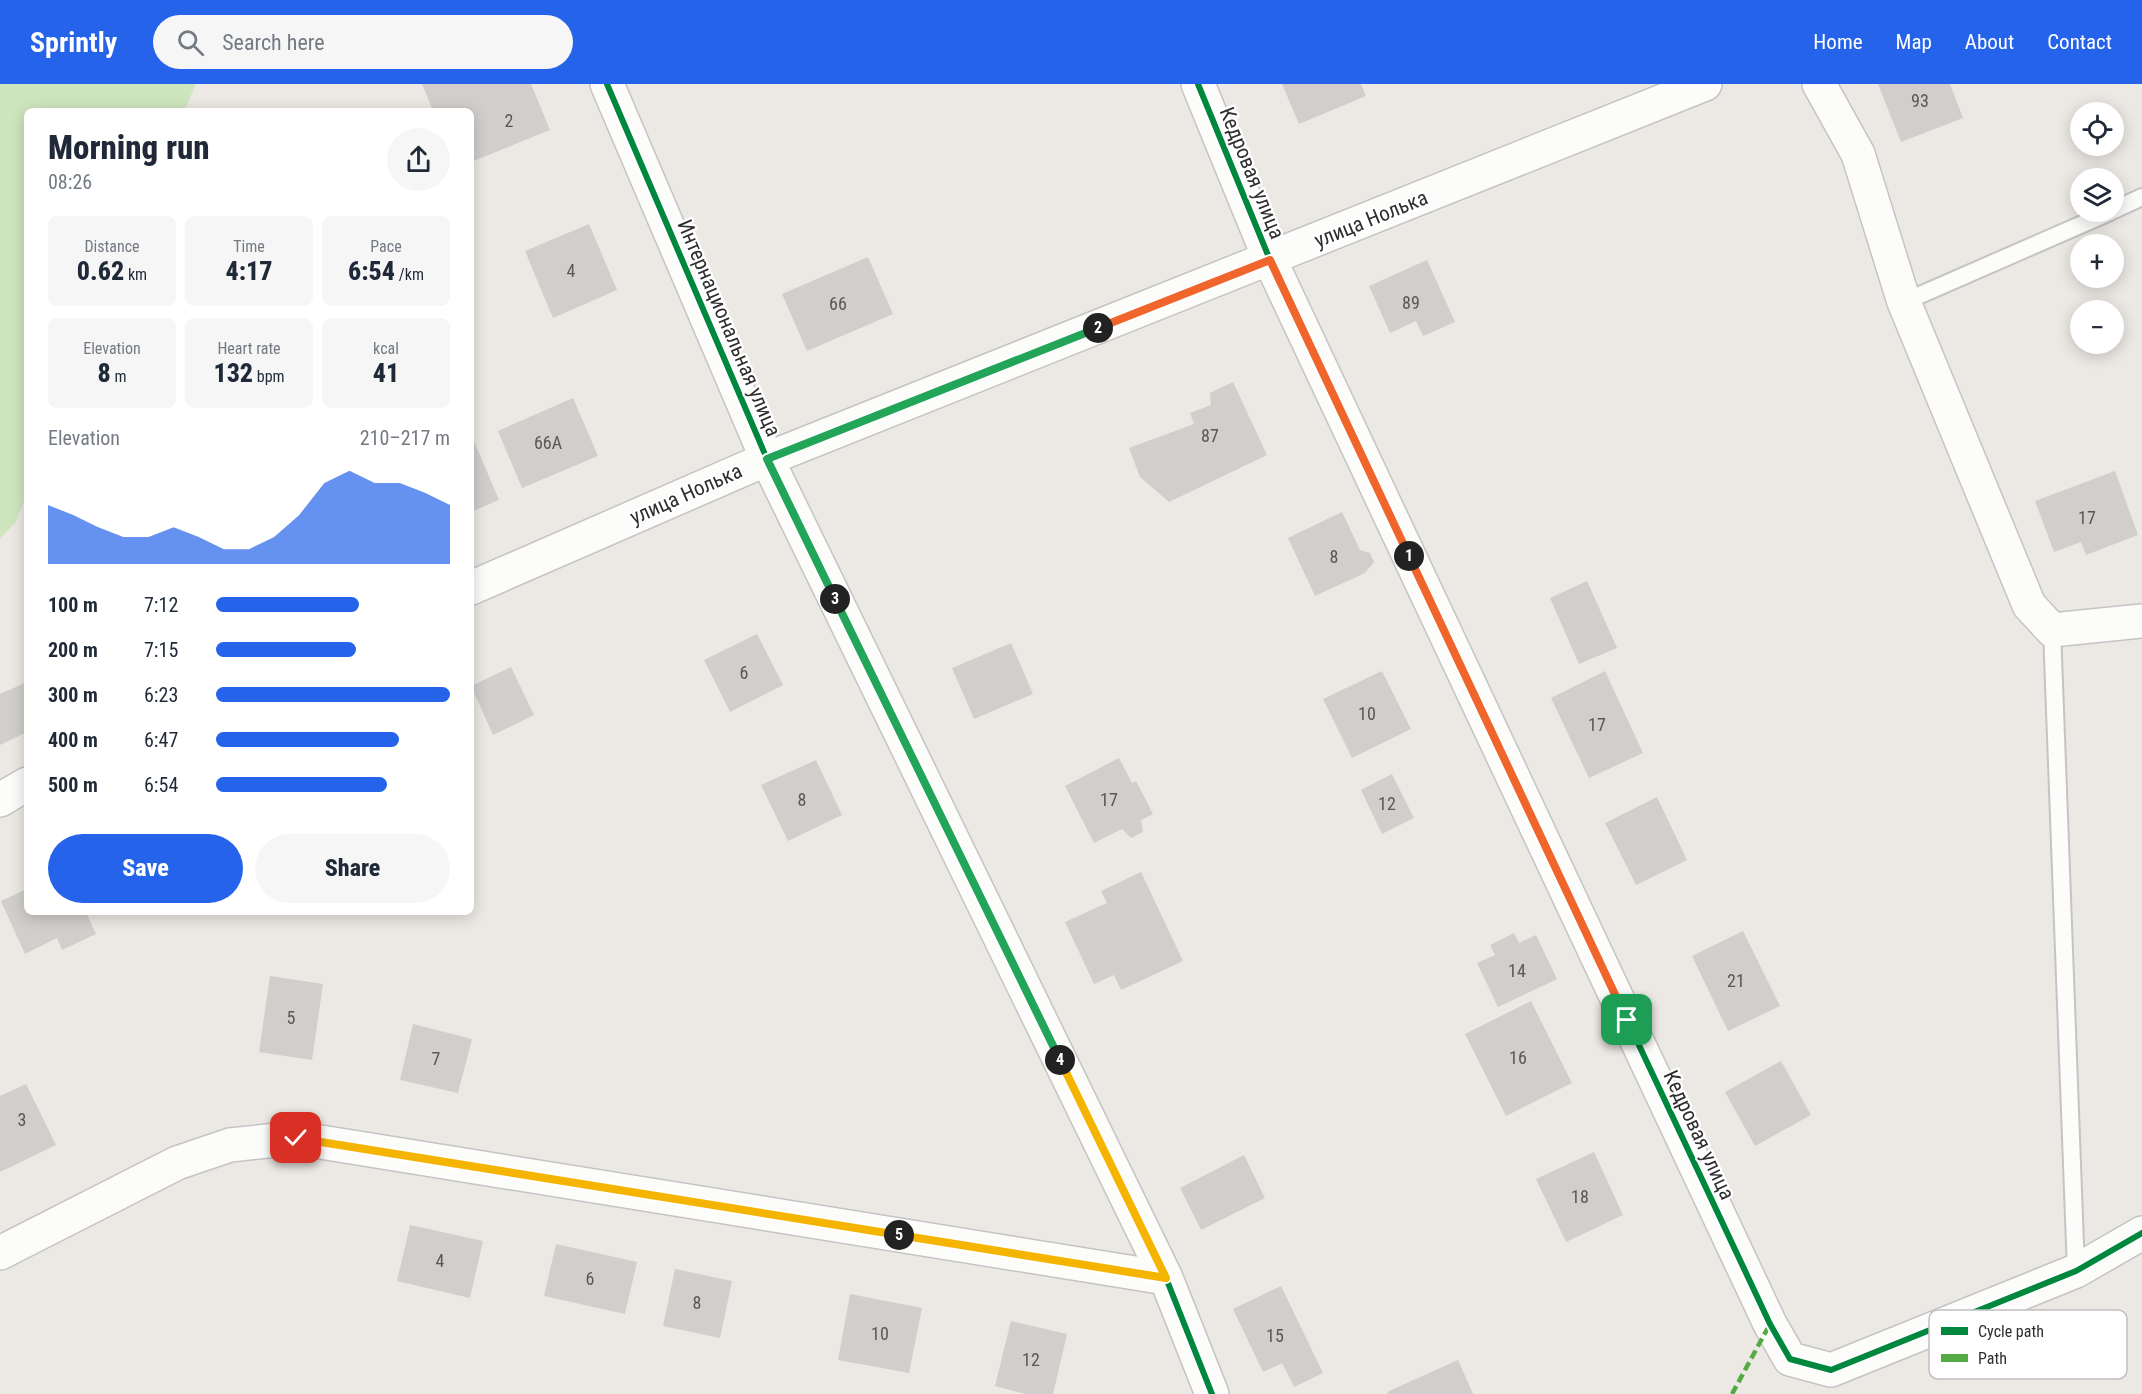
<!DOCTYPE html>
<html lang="en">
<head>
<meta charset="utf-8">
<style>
  :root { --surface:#fff; --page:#f6f6f7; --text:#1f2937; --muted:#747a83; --accent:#2563eb }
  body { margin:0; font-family:"Roboto Condensed",sans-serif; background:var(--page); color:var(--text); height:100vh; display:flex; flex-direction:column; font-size:22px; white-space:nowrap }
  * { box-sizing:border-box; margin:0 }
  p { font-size:20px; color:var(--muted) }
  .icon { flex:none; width:33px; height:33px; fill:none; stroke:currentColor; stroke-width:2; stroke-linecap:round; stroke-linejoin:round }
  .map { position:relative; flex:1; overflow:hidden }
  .panel { position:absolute; left:24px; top:24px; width:450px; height:807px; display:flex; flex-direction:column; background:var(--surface); border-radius:9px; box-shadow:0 3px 15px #0003 }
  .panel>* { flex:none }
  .buttons { position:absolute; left:2070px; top:18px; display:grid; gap:12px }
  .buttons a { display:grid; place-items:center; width:54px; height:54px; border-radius:50%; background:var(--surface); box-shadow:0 3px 15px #0003; font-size:30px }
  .pin { position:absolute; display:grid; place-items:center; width:51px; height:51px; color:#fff; margin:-26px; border-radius:12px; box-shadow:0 3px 9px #0006 }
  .km { position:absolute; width:30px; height:30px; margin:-15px; border-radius:50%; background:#222; color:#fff; font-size:16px; line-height:30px; text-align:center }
  .round { display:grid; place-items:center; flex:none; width:63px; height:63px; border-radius:32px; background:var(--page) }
  .overview { display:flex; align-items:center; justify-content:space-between; height:102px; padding:0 24px }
  h1 { font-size:33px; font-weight:800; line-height:45px }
  .stats { display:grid; grid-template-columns:repeat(3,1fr); gap:9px; height:102px; padding:6px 24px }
  .stats div { display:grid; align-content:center; border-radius:9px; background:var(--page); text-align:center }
  .stats b { font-size:26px; font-weight:800 }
  .stats small { font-size:16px; font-weight:400 }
  .stats p { font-size:16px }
  .chart { height:168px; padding:12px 24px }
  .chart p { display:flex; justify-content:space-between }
  .chart svg { width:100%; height:108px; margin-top:6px; fill:var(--accent); opacity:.7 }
  .action { display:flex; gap:12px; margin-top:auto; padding:12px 24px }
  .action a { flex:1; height:69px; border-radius:36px; background:var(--accent); color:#fff; font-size:24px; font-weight:800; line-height:69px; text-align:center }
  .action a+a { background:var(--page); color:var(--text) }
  ul { padding:0 24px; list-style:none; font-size:20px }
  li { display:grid; grid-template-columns:96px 72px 1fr; align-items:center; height:45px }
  li i { height:15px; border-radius:8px; background:var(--accent) }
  header { display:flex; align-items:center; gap:36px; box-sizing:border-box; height:84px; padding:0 30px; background:var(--accent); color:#fff }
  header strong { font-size:28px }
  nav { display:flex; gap:33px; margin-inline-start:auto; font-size:21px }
  .search { width:420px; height:54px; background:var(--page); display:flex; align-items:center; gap:15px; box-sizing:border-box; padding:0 21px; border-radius:33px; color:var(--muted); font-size:22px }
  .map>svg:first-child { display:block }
  .green { fill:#cee6be }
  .building { fill:#d1cecb }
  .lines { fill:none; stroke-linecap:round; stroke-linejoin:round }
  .service-casing { stroke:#c5c4c5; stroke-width:20 }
  .minor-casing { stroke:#c5c4c5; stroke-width:36 }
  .service { stroke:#fcfcfb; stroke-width:16 }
  .minor { stroke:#fcfcfb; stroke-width:33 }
  .quiet { stroke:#54ab44; stroke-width:4.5; stroke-dasharray:9 4.5; stroke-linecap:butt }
  .cycleway-casing { stroke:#fff; stroke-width:10 }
  .cycleway { stroke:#00873e; stroke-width:6 }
  .split-1-casing { stroke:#fff; stroke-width:12 }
  .split-2-casing { stroke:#fff; stroke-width:12 }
  .split-3-casing { stroke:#fff; stroke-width:12 }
  .split-4-casing { stroke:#fff; stroke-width:12 }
  .split-5-casing { stroke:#fff; stroke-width:12 }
  .split-6-casing { stroke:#fff; stroke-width:12 }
  .split-1 { stroke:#f0652b; stroke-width:8 }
  .split-2 { stroke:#f0652b; stroke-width:8 }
  .split-3 { stroke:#22a559; stroke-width:8 }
  .split-4 { stroke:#22a559; stroke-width:8 }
  .split-5 { stroke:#f5b400; stroke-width:8 }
  .split-6 { stroke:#f5b400; stroke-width:8 }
  .labels { text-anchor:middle; stroke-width:4.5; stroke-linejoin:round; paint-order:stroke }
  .number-label { font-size:18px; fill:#585857 }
  .street-label { font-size:21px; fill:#2e2e2e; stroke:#fff }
  .key { fill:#fff; stroke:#c0c0c0; stroke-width:1.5 }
  .key-label { font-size:16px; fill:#2e2e2e }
</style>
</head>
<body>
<header>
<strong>Sprintly</strong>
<div class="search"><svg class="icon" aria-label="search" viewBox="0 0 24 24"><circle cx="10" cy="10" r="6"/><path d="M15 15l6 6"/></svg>Search here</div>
<nav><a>Home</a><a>Map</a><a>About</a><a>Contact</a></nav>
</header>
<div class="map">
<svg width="2142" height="1310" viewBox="0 0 2142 1310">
  <rect width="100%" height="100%" fill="#ece8e4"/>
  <path class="green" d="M0 0H196L184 27H27V410L15 439 0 454Z"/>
  <path class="building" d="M422 0H531L550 46 471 78V27H433Z
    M1282 0H1361L1366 12 1299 40Z
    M1878 0H1950L1963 34 1901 58Z
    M589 140 617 206 553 234 525 167Z
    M868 173 893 230 807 267 782 210Z
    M1427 176 1455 238 1423 252 1416 237 1390 249 1369 202Z
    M1233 298 1267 371 1169 418 1140 393 1129 364 1194 340 1190 329 1211 321 1210 309Z
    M573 314 598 372 522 404 498 347Z
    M471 350 499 416 471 428Z
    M2115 387 2138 451 2086 471 2081 458 2054 468 2035 417Z
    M1342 428 1360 466 1370 469 1374 478 1365 489 1315 512 1288 454Z
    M1587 497 1617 564 1579 580 1550 514Z
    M757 550 783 601 730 628 704 576Z
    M1011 559 1033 610 974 635 952 584Z
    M511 583 534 631 493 651 471 602Z
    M1382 587 1411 645 1352 674 1323 615Z
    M1605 587 1643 669 1589 694 1551 614Z
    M27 598V648L0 661V610Z
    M1119 674 1132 699 1136 697 1153 730 1141 736 1143 748 1131 754 1122 745 1094 759 1065 702Z
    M816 676 842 731 788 757 761 701Z
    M1392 690 1414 734 1382 750 1361 706Z
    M1657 713 1687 776 1636 801 1605 739Z
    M1141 788 1183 877 1121 906 1114 891 1094 900 1065 838 1107 819 1101 807Z
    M27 805V828H86L96 850 62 866 57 854 25 870 1 817Z
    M1743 847 1780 922 1728 947 1692 872Z
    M1514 849 1519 859 1536 851 1557 895 1498 923 1477 879 1495 871 1490 861Z
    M270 892 323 900 312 976 259 968Z
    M1531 917 1572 999 1506 1032 1465 950Z
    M413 940 472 955 458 1009 400 996Z
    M1781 977 1811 1031 1755 1062 1725 1008Z
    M26 1000 56 1061 0 1088V1012Z
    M1594 1068 1623 1131 1566 1158 1536 1095Z
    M1244 1071 1265 1114 1201 1146 1180 1104Z
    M410 1141 483 1157 470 1214 397 1197Z
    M556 1160 637 1178 625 1230 544 1212Z
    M675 1185 732 1197 720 1254 663 1242Z
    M1281 1202 1323 1289 1294 1303 1282 1279 1263 1288 1233 1225Z
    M850 1210 922 1224 909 1289 838 1276Z
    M1011 1237 1067 1250 1053 1310H1026L995 1302Z
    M1458 1276 1473 1310H1388L1387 1308Z"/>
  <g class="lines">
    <g class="service-casing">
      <path id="service" d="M2114 126 2142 113
        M1904 218 2110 128
        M2052 546 2076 1187"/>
    </g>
    <g class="minor-casing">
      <path id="minor" d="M607 0 767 375 1166 1194 1212 1310
        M1198 0 1270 176 1770 1240 1790 1275 1831 1286 2076 1187 2142 1149
        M1819 0 1858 70 1904 218 2029 521 2052 546 2142 537
        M471 504 767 375 1705 0
        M0 716 27 700
        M0 1169 177 1079 230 1061 296 1054 1166 1194"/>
    </g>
    <use href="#service" class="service"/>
    <use href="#minor" class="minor"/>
    <path class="quiet" d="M1732 1310 1770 1240"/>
    <g class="cycleway-casing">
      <path id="cycleway" d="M607 0 767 375 1166 1194 1212 1310
        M1198 0 1270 176 1770 1240 1790 1275 1831 1286 2076 1187 2142 1149"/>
    </g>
    <use href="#cycleway" class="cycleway"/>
  </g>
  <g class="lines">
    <g class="split-1-casing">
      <path id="split-1" d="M1409 472 1627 936"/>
    </g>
    <g class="split-2-casing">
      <path id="split-2" d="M1098 244 1270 176 1409 472"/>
    </g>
    <g class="split-3-casing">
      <path id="split-3" d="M835 515 767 375 1098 244"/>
    </g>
    <g class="split-4-casing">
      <path id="split-4" d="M835 515 1060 976"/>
    </g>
    <g class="split-5-casing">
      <path id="split-5" d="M899 1151 1166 1194 1060 976"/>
    </g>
    <g class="split-6-casing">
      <path id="split-6" d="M296 1054 899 1151"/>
    </g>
    <use href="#split-1" class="split-1"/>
    <use href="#split-2" class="split-2"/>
    <use href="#split-3" class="split-3"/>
    <use href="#split-4" class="split-4"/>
    <use href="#split-5" class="split-5"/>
    <use href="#split-6" class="split-6"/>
  </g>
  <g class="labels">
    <g class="number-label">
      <text x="1920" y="23">93</text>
      <text x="509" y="43">2</text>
      <text x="571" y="193">4</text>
      <text x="1411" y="225">89</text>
      <text x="838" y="226">66</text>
      <text x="1210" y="358">87</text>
      <text x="548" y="365">66А</text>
      <text x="2087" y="440">17</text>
      <text x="1334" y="479">8</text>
      <text x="744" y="595">6</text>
      <text x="1367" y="636">10</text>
      <text x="1597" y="647">17</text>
      <text x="802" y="722">8</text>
      <text x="1109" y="722">17</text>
      <text x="1387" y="726">12</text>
      <text x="1517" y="893">14</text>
      <text x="1736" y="903">21</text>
      <text x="291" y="940">5</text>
      <text x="1518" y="980">16</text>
      <text x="436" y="981">7</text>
      <text x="22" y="1042">3</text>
      <text x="1580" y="1119">18</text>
      <text x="440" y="1183">4</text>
      <text x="590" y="1201">6</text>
      <text x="697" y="1225">8</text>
      <text x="880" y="1256">10</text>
      <text x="1275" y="1258">15</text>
      <text x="1031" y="1282">12</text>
    </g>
    <g class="street-label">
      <text transform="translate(1252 89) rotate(68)" y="7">Кедровая улица</text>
      <text transform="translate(1371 135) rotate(-22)" y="7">улица Нолька</text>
      <text transform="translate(729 244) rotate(67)" y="7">Интернациональная улица</text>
      <text transform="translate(686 410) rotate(-24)" y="7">улица Нолька</text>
      <text transform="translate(1699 1051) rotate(65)" y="7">Кедровая улица</text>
    </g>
  </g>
  <rect x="1929" y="1226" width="198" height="69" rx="9" class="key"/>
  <rect x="1941" y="1243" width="27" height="8" fill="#00873e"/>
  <rect x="1941" y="1270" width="27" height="8" fill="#54ab44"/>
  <g class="key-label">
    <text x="1978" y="1253">Cycle path</text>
    <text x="1978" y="1280">Path</text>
  </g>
</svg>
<div class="buttons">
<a><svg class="icon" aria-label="locate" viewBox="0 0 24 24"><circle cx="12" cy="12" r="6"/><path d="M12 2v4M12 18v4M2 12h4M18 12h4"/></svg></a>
<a><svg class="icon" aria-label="layers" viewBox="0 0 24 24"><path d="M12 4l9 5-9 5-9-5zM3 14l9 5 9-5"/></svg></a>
<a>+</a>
<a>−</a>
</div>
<div class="pin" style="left:1627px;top:936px;background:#1e9e55"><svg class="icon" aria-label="arrive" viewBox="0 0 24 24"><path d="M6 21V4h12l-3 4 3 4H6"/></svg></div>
<div class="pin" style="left:296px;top:1054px;background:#d93025"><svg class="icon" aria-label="check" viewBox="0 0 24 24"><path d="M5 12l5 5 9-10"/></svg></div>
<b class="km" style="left:1409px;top:472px">1</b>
<b class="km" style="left:1098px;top:244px">2</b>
<b class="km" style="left:835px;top:515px">3</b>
<b class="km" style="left:1060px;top:976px">4</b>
<b class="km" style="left:899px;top:1151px">5</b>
<section class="panel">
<div class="overview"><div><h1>Morning run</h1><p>08:26</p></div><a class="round"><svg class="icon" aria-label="share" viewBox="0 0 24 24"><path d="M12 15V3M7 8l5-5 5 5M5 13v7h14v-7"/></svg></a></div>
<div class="stats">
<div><p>Distance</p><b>0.62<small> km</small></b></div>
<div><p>Time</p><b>4:17</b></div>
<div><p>Pace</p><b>6:54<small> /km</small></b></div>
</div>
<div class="stats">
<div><p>Elevation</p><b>8<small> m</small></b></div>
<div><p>Heart rate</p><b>132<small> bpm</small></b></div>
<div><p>kcal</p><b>41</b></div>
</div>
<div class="chart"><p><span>Elevation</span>210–217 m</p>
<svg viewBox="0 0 160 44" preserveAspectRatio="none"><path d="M0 44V20L10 24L20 29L30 33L40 33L50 29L60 33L70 38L80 38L90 33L100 24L110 11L120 6L130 11L140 11L150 15L160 20V44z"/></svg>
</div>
<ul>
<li><b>100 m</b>7:12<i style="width:61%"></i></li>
<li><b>200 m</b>7:15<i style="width:60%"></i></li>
<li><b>300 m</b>6:23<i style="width:100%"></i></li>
<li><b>400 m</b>6:47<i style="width:78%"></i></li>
<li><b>500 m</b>6:54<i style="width:73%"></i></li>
</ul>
<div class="action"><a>Save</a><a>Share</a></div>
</section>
</div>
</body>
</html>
